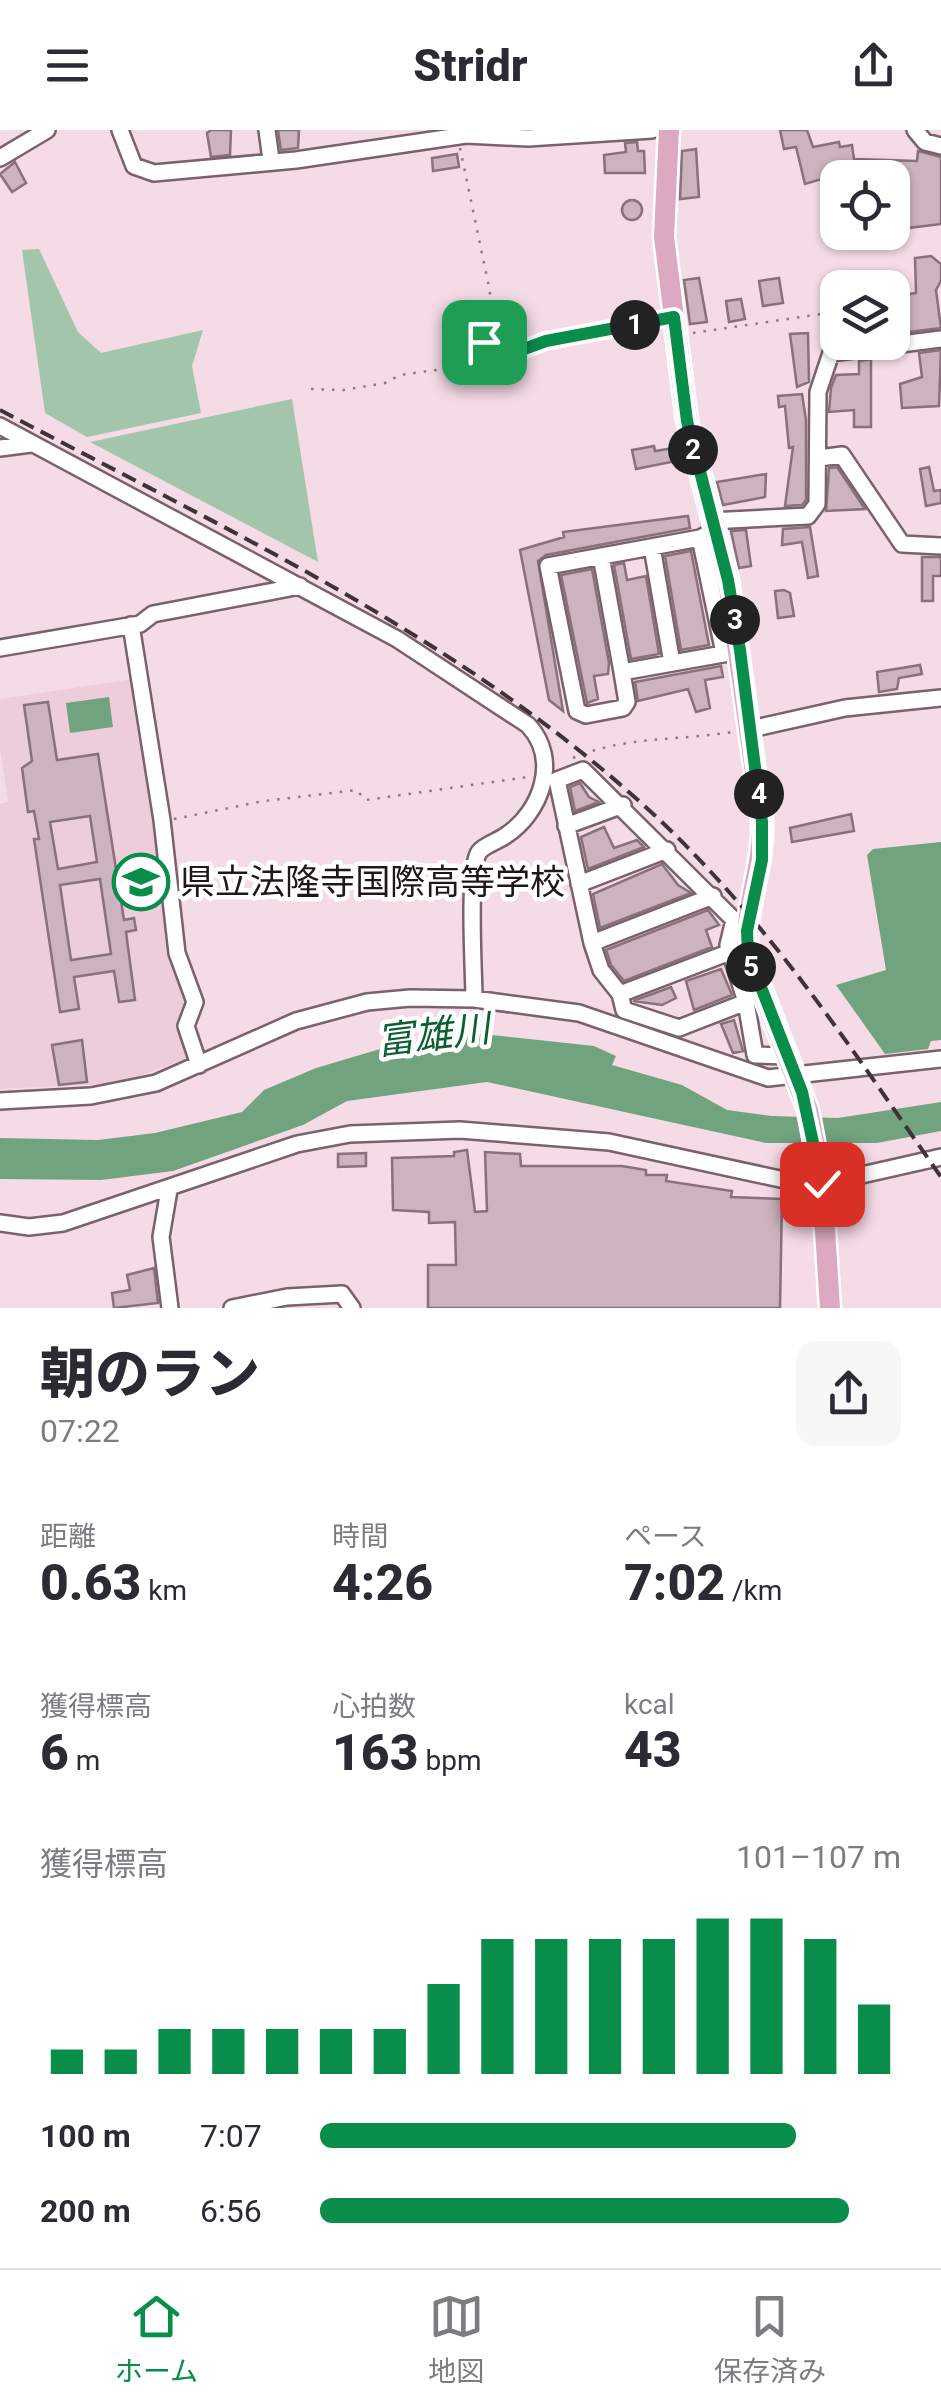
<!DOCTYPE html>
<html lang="ja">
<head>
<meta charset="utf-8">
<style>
  :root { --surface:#fff; --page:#f7f7f7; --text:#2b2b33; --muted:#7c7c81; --line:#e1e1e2; --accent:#088d4a }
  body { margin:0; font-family:Roboto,"Noto Sans JP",sans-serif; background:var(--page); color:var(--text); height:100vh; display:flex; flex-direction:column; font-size:38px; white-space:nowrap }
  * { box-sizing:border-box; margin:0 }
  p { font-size:32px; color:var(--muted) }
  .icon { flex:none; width:55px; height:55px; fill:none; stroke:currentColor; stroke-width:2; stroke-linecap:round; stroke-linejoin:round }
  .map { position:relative; height:1178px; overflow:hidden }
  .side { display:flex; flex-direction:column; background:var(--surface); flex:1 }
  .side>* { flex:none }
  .buttons { position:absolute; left:820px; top:30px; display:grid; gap:20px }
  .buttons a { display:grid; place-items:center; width:90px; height:90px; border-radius:20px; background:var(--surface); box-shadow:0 2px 8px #0004; font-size:50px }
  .pin { position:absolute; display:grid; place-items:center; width:85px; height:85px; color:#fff; margin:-42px; border-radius:20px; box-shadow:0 5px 15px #0006 }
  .km { position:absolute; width:50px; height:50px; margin:-25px; border-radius:50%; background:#222; color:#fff; font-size:28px; line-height:50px; text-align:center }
  .round { display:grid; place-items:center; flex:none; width:105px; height:105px; border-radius:20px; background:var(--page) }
  .overview { display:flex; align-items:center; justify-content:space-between; height:170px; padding:0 40px }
  h1 { font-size:55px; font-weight:800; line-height:75px }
  .figures { display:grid; grid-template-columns:repeat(3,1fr); gap:15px; height:170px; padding:10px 40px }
  .figures div { display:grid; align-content:center }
  .figures b { font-size:50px; font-weight:800 }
  .figures small { font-size:28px; font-weight:400 }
  .figures p { font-size:28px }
  .chart { height:280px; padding:20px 40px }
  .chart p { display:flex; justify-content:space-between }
  .chart svg { width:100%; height:180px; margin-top:10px; stroke:var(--accent); stroke-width:6 }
  ul { padding:0 40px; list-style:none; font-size:32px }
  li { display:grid; grid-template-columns:160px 120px 1fr; align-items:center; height:75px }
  li i { height:25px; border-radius:12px; background:var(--accent) }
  header { display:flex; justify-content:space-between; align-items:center; height:130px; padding:0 40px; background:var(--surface); font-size:45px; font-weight:800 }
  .dock { display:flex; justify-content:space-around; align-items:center; height:140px; border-top:2px solid var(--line); background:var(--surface); font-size:28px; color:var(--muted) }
  .dock a { display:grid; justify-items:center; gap:5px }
  .dock .active { color:var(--accent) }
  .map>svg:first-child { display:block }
  .built { fill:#eecddb; fill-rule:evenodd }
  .green { fill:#a2c5ab }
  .water { fill:#71a37f }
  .building { fill:#ccb3bd; stroke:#88717b; stroke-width:2.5; fill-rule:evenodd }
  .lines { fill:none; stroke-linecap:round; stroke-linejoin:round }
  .minor-casing { stroke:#79626c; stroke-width:20 }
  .major-casing { stroke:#fff; stroke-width:25 }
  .path { stroke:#8b7981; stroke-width:2.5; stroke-dasharray:2.5 8; stroke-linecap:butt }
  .minor { stroke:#fff; stroke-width:15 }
  .major { stroke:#dda9c2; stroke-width:20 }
  .rail { stroke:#3f3338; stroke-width:4; stroke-dasharray:15 8; stroke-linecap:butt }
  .route-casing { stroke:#fff; stroke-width:20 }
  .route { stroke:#088d4a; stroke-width:12 }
  .labels { text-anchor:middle; stroke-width:9; stroke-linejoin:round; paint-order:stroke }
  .poi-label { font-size:35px; fill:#20171b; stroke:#fff; text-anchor:start }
  .water-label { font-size:38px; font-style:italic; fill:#0c5f31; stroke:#fff }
</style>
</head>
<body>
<header><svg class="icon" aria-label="menu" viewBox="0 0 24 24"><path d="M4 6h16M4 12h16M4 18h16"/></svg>Stridr<svg class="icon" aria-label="share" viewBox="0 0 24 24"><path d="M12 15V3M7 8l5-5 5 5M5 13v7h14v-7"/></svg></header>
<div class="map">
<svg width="941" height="1178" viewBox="0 0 941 1178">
  <rect width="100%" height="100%" fill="#f5dbe6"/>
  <path class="built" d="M134 549 190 872 191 927 121 953 0 959V674L8 672 7 663 0 664 7 662 0 619V569ZM47 572 55 617 31 620 24 576ZM97 624 106 683 36 694 34 681H28L22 637ZM110 699 124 790 134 789 126 802 134 870 119 872 92 702ZM52 707 78 878 61 882 35 709Z"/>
  <path class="green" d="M39 119 78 202 101 223 203 200 192 236 201 283 87 307 45 283 22 120Z
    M292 269 318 432 90 312Z"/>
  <path class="water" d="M109 567 113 597 70 603 66 573Z
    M941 712V910L931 911 928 919 885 924 836 855 886 840 867 725 873 719Z
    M483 904 594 916 616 926 612 935 682 955 727 980 772 986 838 988 941 972V1001L877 1013H766L487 952 347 971 303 995 173 1041 101 1050 0 1049V1008L98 1010 155 1003 242 982 264 960 316 938 397 914Z"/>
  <path class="building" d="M211 0H231L230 25 211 27 207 3Z
    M278 0H299L298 18 281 20Z
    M780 0H807L813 17 839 12 840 17 852 15 854 29 917 31 918 21 941 27V94L908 98V91H892V48H887L888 41 866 42 867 48H840L839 44 805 54 796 17 784 19Z
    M637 12 638 21H644L645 43H605L604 25 626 22 625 13Z
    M696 19 699 67 680 69 682 21Z
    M457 24 459 37 433 41 432 28Z
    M15 32 26 53 12 62 0 44Z
    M622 80a10 10 0 1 1 20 0a10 10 0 1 1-20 0Z
    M931 126 941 134V151L936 160 941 198 892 204V167L916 163 915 128Z
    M699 148 707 192 690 194 684 150Z
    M779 148 783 173 763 176 759 151Z
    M741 169 745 189 729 192 726 171Z
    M808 203 809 252 797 257 790 204Z
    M941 220 939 276 902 278 900 254 922 247 919 223Z
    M871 229V297H854V280L829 282 831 258 836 245 859 244V231Z
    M802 264 806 290V370L802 375 785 376 793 317 789 318 785 276 779 277 778 266Z
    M654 316 655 321 674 318 676 331 636 339 632 320Z
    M837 337 865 379 826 381 829 338Z
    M929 337 934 361 941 360V373L926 376 920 339Z
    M766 344 765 367 723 375 717 352Z
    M688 386 690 398 546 425 538 431 563 581 549 570 520 420 564 407 563 402Z
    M810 397 818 446 808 448 802 412 782 415 783 399Z
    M746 400 751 436 739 438 731 401Z
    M691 421 709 515 681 520 665 426Z
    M922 427H941V446H933V471H922Z
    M624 433 627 450 646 446 659 524 631 529 614 435Z
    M592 439 609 533 608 544 594 546 598 569 587 573 561 445Z
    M784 460 790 463 794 486 778 488 775 461Z
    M920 535 922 544 899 548 897 559 879 562 877 542Z
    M721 536 723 547 705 550 710 578 696 582 688 559 638 571 635 552Z
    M48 572 57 630 98 624 124 790 134 788 136 800 126 802 135 870 119 872 114 841 74 847 79 879 60 882 34 709H39L34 681 28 682 22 638 32 631 24 575ZM90 686 97 732 58 739 50 692ZM100 749 111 824 71 830 60 755Z
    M580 653 589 667 599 672 575 681 570 657Z
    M851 684 854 701 792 712 790 698Z
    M604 697 614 718 637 710 644 717 588 739 581 707Z
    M662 734 678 755 691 763 600 798 593 764Z
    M708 780 719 795 706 800 712 817 624 851 611 835 606 820Z
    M721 839 732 865 694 880 686 851Z
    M671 857 676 868 662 875 633 871Z
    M734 890 743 921 733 923 721 894Z
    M82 910 87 952 59 955 52 915Z
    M467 1020 475 1082 487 1081 485 1022 520 1024 521 1036H622L646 1040V1045H667L666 1051 732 1061 731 1067 782 1069 780 1178H428V1135H456L455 1092 429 1093V1082L393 1080 392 1028 454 1026V1022Z
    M366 1023V1036L338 1037V1024Z
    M154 1138 158 1173 114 1178 112 1163 130 1160 127 1145Z"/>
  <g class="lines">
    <g class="minor-casing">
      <path id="minor" d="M120 0 134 36 154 43 296 30 466 5 528 8 652 0
        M267 0 271 30
        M915 0 925 12 941 16
        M0 28 47 0
        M0 296 397 509 528 595C560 629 542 682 505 706 498 711 484 715 479 722 467 740 474 842 474 869
        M0 318 31 314
        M819 328 842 325 902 414 941 416
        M710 391 808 386 817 374 818 262 831 223 941 209
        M713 401 700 408 548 436 577 581 586 585 623 578 627 572 622 542 740 521
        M700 408 724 523
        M652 417 672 533
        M601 426 622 542
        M131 495 162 690 177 823 195 872 186 896 199 935
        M0 518 140 494 153 484 300 456
        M751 599 845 578 941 568
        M566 696 623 675
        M579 754 667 720
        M592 813 713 766
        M620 864 730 822
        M746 872 728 815 734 790 583 640 557 650 592 813 601 840 620 864 624 880 679 898 746 872 755 925 789 926
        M0 971 91 966 156 953 296 891 367 872 410 868 474 869 579 883 768 948 941 929
        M169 1060 161 1107 170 1178
        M0 1093 29 1097 63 1093 297 1014 350 1004 460 1000 609 1012 803 1054H822L941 1027
        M232 1178 287 1167 342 1164 352 1178"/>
    </g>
    <g class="major-casing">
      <path id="major" d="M669 0 664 107 687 291 728 450 762 692C764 737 743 780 748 824L808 980 822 1054 830 1178"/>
    </g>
    <path class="path" d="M460 18 490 162 485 231
      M693 203 828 183 827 208
      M311 259 343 260 385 253 400 245 486 233 546 211 658 189
      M573 628C624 606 677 611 732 602
      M174 689 264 671 356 660 366 670 528 647"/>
    <use href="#minor" class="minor"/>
    <use href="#major" class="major"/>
    <path class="rail" d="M0 280C232 403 474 513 666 696 775 801 855 924 941 1047"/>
  </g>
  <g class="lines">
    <g class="route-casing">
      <path id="route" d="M484 212 486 233 546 211 674 187 687 291 728 450 740 520 762 692V730L747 801 748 824 802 962 822 1054"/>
    </g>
    <use href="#route" class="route"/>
  </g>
  <defs>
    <g id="school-ring" transform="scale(2.875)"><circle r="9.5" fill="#fff" stroke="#088d4a" stroke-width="1.5"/><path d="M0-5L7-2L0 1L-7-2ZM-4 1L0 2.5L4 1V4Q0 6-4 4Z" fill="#088d4a"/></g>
  </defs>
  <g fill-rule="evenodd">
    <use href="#school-ring" x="141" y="752"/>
  </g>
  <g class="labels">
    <g class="poi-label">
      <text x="180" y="764">県立法隆寺国際高等学校</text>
    </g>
    <g class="water-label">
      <text transform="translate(433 905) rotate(-7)" y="13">富雄川</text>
    </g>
  </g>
</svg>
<div class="buttons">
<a><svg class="icon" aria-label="locate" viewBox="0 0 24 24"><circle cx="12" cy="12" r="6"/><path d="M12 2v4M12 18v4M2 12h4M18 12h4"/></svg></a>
<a><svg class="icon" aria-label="layers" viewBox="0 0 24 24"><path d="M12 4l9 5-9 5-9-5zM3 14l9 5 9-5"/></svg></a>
</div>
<div class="pin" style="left:484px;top:212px;background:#1e9e55"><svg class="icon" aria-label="arrive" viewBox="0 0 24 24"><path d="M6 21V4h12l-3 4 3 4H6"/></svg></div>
<div class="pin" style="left:822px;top:1054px;background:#d93025"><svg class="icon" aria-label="check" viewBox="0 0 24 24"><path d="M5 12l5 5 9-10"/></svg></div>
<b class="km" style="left:635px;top:195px">1</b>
<b class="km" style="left:693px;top:320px">2</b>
<b class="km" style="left:735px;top:490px">3</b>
<b class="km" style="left:759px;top:664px">4</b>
<b class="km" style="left:751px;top:837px">5</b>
</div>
<section class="side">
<div class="overview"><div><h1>朝のラン</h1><p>07:22</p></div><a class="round"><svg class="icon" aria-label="share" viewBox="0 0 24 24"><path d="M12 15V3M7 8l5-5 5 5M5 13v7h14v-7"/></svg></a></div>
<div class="figures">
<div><p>距離</p><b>0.63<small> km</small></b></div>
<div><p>時間</p><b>4:26</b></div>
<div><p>ペース</p><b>7:02<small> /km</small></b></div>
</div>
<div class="figures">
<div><p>獲得標高</p><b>6<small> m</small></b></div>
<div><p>心拍数</p><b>163<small> bpm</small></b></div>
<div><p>kcal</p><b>43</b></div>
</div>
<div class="chart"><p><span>獲得標高</span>101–107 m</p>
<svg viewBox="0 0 160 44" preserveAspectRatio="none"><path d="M5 44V38M15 44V38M25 44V33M35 44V33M45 44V33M55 44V33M65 44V33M75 44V22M85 44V11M95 44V11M105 44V11M115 44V11M125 44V6M135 44V6M145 44V11M155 44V27"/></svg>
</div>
<ul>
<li><b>100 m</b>7:07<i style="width:82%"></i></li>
<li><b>200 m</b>6:56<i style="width:91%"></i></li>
</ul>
</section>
<nav class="dock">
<a class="active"><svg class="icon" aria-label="home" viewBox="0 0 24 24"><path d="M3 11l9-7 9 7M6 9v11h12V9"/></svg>ホーム</a>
<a><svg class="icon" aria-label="map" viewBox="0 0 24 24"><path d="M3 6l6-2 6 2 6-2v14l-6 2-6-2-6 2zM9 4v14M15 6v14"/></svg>地図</a>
<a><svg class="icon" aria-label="saved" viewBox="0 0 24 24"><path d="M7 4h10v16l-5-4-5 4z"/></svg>保存済み</a>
</nav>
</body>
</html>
